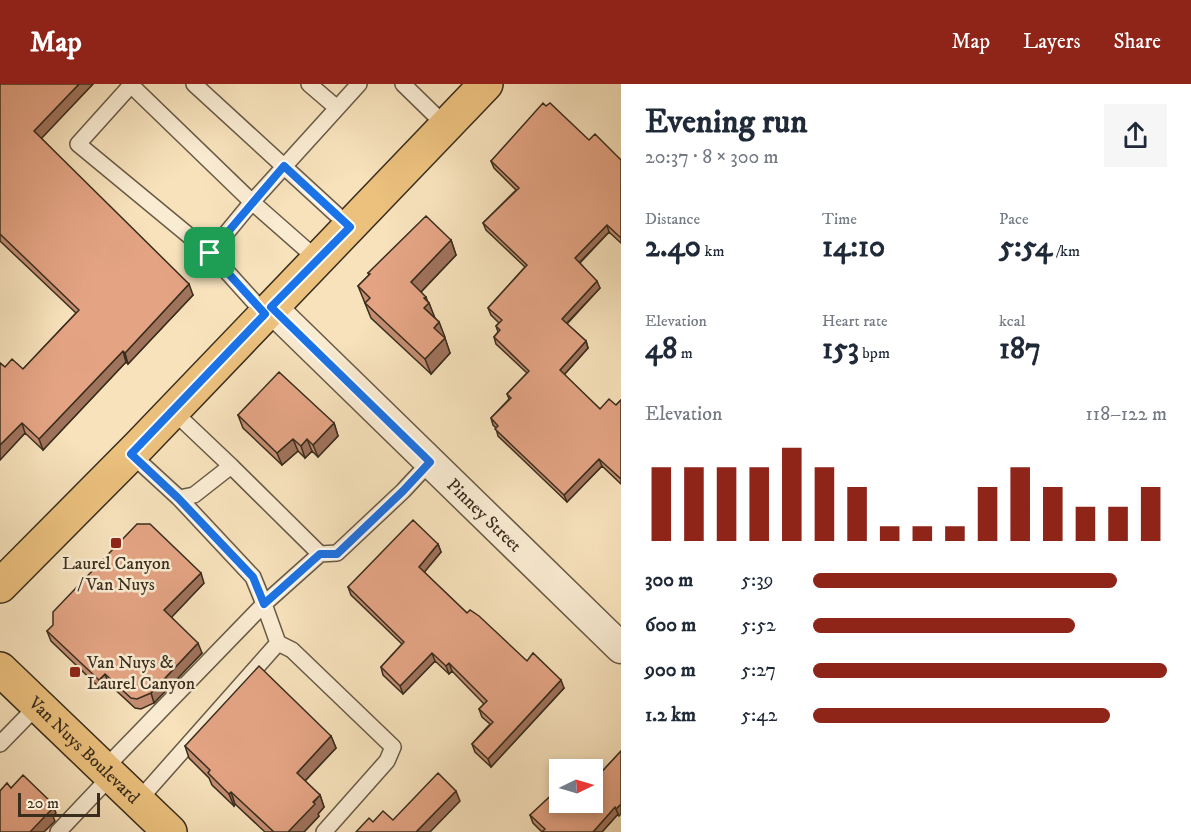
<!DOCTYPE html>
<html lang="en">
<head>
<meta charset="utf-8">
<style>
  :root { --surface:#fff; --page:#f6f6f7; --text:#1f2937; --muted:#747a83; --accent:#8f2418 }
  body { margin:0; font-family:"IM FELL DW Pica",serif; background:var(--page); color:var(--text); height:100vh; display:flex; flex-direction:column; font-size:22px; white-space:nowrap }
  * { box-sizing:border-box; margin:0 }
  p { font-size:20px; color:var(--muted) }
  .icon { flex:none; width:33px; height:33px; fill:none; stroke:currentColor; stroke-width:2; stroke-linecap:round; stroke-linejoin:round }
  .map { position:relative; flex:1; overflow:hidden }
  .details { display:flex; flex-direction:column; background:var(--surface); width:570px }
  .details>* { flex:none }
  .needle { width:39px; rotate:85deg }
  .fabs { position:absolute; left:549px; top:675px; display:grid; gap:12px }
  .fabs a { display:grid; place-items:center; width:54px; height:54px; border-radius:0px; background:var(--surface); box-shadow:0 3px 9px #0003; font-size:30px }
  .scale { position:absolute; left:18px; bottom:15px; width:82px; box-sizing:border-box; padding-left:6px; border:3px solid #392d1d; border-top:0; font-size:16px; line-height:21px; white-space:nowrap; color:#392d1d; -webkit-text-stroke:4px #faecd3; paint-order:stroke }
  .pin { position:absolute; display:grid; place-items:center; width:51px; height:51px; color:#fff; margin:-26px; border-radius:12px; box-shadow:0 3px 9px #0006 }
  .round { display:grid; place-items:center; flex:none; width:63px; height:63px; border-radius:0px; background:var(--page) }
  .head { display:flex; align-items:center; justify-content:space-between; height:102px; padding:0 24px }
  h1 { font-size:33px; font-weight:700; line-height:45px }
  .metrics { display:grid; grid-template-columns:repeat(3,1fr); gap:9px; height:102px; padding:6px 24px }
  .metrics div { display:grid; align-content:center }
  .metrics b { font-size:30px; font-weight:700 }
  .metrics small { font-size:16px; font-weight:400 }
  .metrics p { font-size:16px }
  .chart { height:168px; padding:12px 24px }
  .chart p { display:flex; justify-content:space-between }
  .chart svg { width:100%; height:108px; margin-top:6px; stroke:var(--accent); stroke-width:6 }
  ul { padding:0 24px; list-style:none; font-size:20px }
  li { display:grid; grid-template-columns:96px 72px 1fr; align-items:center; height:45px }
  li i { height:15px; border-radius:8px; background:var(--accent) }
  header { display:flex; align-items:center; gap:36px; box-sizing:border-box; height:84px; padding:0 30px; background:var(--accent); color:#fff }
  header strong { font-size:28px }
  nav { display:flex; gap:33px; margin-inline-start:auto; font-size:21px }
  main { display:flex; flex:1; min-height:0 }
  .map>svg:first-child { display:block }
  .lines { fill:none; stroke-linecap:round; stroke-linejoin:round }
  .service-casing { stroke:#685a45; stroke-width:18 }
  .minor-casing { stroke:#685a45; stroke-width:33 }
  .primary-casing { stroke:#392d1d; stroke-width:36 }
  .service { stroke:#faecd3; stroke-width:15 }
  .minor { stroke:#faecd3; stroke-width:30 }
  .primary { stroke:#ecc17e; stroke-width:33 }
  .wall { fill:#c48d72; stroke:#392d1d; stroke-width:1.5 }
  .shaded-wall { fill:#a0735c; stroke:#392d1d; stroke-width:1.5 }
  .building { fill:#e4a484; stroke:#392d1d; stroke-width:1.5 }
  .route-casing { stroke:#fff; stroke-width:12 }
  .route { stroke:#1a73e8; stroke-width:8 }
  .poi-dot { fill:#8f2418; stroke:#faecd3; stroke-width:2 }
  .labels { text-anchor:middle; stroke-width:5; stroke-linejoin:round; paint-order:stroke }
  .street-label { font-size:18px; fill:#392d1d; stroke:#faecd3 }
  .poi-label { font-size:18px; fill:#392d1d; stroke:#faecd3 }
</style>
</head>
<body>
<header>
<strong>Map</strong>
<nav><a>Map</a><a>Layers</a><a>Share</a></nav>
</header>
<main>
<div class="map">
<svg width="621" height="748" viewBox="0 0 621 748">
  <rect width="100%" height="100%" fill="#f7e2bc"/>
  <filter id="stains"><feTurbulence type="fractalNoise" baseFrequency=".00333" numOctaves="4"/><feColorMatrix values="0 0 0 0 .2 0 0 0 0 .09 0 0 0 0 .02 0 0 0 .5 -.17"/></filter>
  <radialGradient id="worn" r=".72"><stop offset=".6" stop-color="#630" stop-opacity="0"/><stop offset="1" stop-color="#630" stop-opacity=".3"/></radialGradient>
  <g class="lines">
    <g class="service-casing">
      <path id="service" d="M132 0 78 60 210 169 265 230
        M194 0 350 143
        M309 0 337 24
        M403 0 446 42
        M131 1 252 118 210 169
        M318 176 252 118 359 0
        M173 327 231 382
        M131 370 179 414
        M320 470 264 520 278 559 292 566 393 663 387 677 324 748
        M0 660 38 621
        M104 685 264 520 253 493 179 414 194 411 231 382 320 470 337 469 403 407 430 378
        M138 717 278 559
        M58 748 111 692"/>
    </g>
    <g class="minor-casing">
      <g id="minor">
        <path id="s1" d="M271 223 621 564"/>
      </g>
    </g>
    <g class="primary-casing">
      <g id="primary">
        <path d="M0 502 139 362 486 0"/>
        <path id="s2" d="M0 585 170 748"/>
      </g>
    </g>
    <use href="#service" class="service"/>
    <use href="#minor" class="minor"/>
    <use href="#primary" class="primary"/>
  </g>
  <path class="wall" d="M0 0H93L41 54 193 211 128 280 126 278 43 366 25 349 0 376V279L5 283 23 285 76 229 0 157Z
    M589 56 621 76V159L609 148 580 179 600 204 567 240 586 257 588 264 564 291 600 325 616 321 621 316V400L602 382 567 418 498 352 496 344 493 341 491 334 509 315 507 310 527 289 496 260 494 253 498 248 496 242 499 239 491 231 488 224 525 183 486 146 483 139 516 106 494 84 491 77Z
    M451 156 456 171 421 208 429 219 434 233 439 238 450 269 431 290 371 234 358 202 369 191 368 189Z
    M238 331 334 339 338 352 318 373 312 367 305 374 298 367 282 381 243 344Z
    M438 460 441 468 424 488 467 529 527 577 564 604 491 683 475 668 472 660 490 640 482 633 479 625 484 620 452 587 449 590 435 577 403 610 383 591 381 583 402 560 351 511 348 503Z
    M204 499 171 533 202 569 154 619 141 625 135 624 109 600 102 606 51 557 47 547Z
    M331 652 336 664 305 697 320 711 324 723 318 730 319 732 304 748H265L235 720 234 722 212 701 209 694 189 674 185 662Z
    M621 667 619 732 618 730 602 748H542L533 739 530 731 596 694Z"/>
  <path class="shaded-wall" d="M79 0H93L38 58 34 47Z
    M607 141 609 148 577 181 575 174Z
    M451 156 456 171 416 213 411 198Z
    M597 197 600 204 564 242 562 235Z
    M189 200 193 211 128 280 125 269Z
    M426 213 428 219H429L435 234 424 224V214Z
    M439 238 445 253 439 259 434 244Z
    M445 254 450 269 431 290 425 275Z
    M586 257 588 264 562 293 560 286Z
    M123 267 126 278 43 366 39 355Z
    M22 339 25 349 0 376V361Z
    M334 339 338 352 318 373 313 361Z
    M293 355 298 367 282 381 277 369Z
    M307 355 312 367 305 374 301 362Z
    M599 375 602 382 567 418 564 411Z
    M438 460 441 468 422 491 419 483Z
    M201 489 204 499 168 537 164 526Z
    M198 559 202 569 154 619 151 609Z
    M432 569 435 577 403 610 400 602Z
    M449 579 452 587 449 590 446 582Z
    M105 590 109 600 102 606 99 596Z
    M561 596 564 604 491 683 488 675Z
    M331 652 336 664 301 701 297 689Z
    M456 707 460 717 430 748H416Z
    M231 708 235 720 234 722 229 710Z
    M320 711 324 723 318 730 319 732 304 748H288Z
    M52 719 56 729 53 732 55 737 44 748H30Z
    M621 720V730L619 732 616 725Z
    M615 723 618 730 602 748H593Z"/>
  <path class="building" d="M0 0H79L34 47 189 200 125 269 123 267 39 355 22 339 0 361V279L5 283 12 275 23 285 79 226 0 150Z
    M543 19 546 22 550 19 589 56 595 50 621 76V154L607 141 575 174 597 197 562 235 586 257 560 286 600 325 609 315 616 321 621 316V395L599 375 564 411 495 345 498 342 491 334 511 314 507 310 529 287 494 253 500 246 496 242 502 236 488 224 527 181 483 139 519 104 491 77Z
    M426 132 451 156 411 198 426 213 424 214 429 219 424 224 439 238 434 244 445 254 425 275 365 219 370 214 358 202 370 190 368 189Z
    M279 288 334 339 313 361 307 355 301 362 293 355 277 369 238 331Z
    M413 436 438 460 419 483 467 529 470 526 479 532 527 577 533 569 561 596 488 675 472 660 493 638 479 625 487 617 449 579 446 582 432 569 400 602 381 583 404 558 348 503Z
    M137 440H150L201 489 164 526 198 559 151 609 137 615 131 614 105 590 99 596 47 547 53 541V528Z
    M259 582 331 652 297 689 320 711 313 718 315 720 288 748H274L231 708 229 710 208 689 210 686 185 662Z
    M621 667V720L616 725 615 723 593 748H542L545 745 530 731 560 703V718H592V691L596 694Z
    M582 681 587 686H577Z
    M438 689 456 707 416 748H356L369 734 373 738 383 727 393 736Z
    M23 691 52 719 48 723 51 726 30 748H0V707L7 699 11 704Z"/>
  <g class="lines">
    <g class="route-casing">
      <path id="route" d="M284 82 350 143 271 223 430 378 403 407 337 470H320L264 520 253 493 178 414 131 370 265 230 210 169Z"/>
    </g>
    <use href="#route" class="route"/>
  </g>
  <g class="poi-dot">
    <rect x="110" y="453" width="12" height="12" rx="3"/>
    <rect x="69" y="582" width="12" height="12" rx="3"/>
  </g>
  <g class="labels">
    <g class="street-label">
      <text dy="6" stroke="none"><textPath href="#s1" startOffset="298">Pinney Street</textPath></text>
      <text dy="6" stroke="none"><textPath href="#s2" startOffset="117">Van Nuys Boulevard</textPath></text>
    </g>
    <g class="poi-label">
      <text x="116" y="485">Laurel Canyon<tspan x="116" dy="21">/ Van Nuys</tspan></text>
      <text x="87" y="584" text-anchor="start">Van Nuys &amp;<tspan x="87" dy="21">Laurel Canyon</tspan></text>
    </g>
  </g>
  <rect width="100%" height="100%" filter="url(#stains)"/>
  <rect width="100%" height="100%" fill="url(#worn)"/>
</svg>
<div class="fabs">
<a><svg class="needle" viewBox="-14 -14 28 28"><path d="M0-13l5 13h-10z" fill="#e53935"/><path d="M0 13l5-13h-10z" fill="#747a83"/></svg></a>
</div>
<div class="scale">20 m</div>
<div class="pin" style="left:210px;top:169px;background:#1e9e55"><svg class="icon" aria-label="arrive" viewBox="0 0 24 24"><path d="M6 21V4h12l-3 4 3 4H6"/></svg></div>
</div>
<section class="details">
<div class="head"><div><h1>Evening run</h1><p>20:37 · 8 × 300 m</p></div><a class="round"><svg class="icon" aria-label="share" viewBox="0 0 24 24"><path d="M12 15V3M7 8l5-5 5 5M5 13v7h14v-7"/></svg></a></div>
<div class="metrics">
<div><p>Distance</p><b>2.40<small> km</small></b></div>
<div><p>Time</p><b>14:10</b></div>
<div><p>Pace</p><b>5:54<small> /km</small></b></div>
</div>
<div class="metrics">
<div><p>Elevation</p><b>48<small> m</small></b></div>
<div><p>Heart rate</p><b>153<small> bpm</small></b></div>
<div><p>kcal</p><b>187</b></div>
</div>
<div class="chart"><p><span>Elevation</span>118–122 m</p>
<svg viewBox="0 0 160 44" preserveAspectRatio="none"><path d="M5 44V14M15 44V14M25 44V14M35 44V14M45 44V6M55 44V14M65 44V22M75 44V38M85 44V38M95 44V38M105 44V22M115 44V14M125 44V22M135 44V30M145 44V30M155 44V22"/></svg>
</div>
<ul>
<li><b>300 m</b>5:39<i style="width:86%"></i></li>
<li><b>600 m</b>5:52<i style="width:74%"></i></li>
<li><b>900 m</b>5:27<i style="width:100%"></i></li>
<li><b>1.2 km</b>5:42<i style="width:84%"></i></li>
</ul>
</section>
</main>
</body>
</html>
